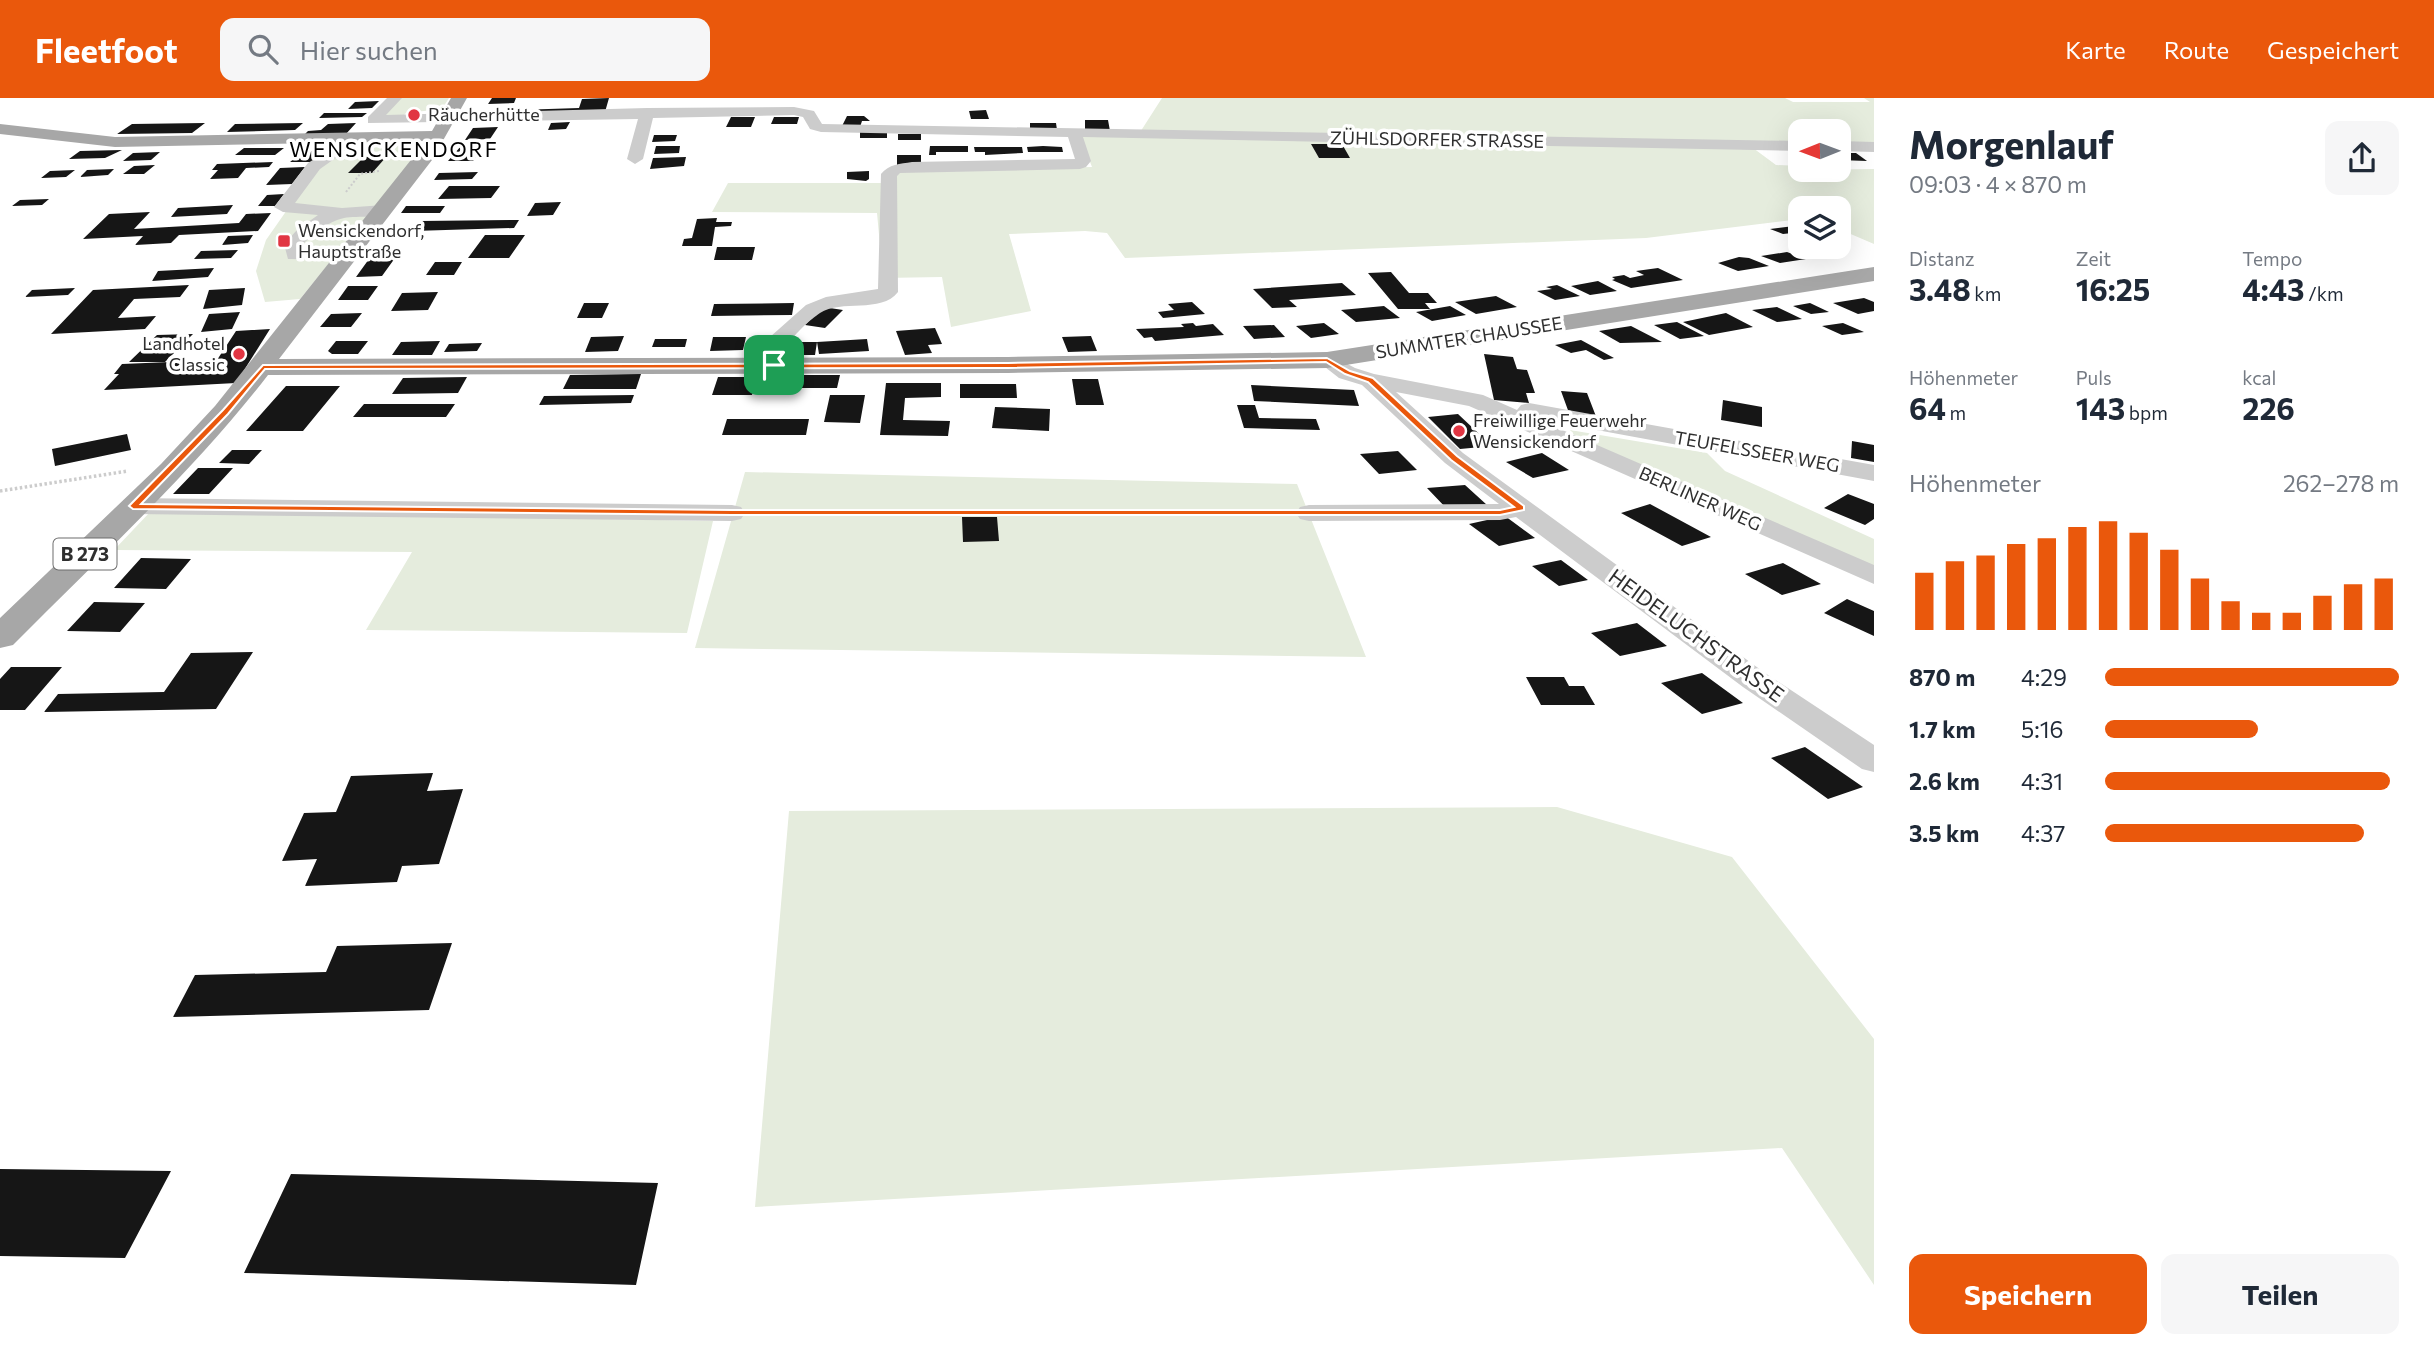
<!DOCTYPE html>
<html lang="de">
<head>
<meta charset="utf-8">
<style>
  :root { --surface:#fff; --page:#f6f6f7; --text:#1f2937; --muted:#747a83; --accent:#ea580c }
  body { margin:0; font-family:Commissioner,sans-serif; background:var(--page); color:var(--text); height:100vh; display:flex; flex-direction:column; font-size:26px; white-space:nowrap }
  * { box-sizing:border-box; margin:0 }
  p { font-size:23px; color:var(--muted) }
  .icon { flex:none; width:38px; height:38px; fill:none; stroke:currentColor; stroke-width:2; stroke-linecap:round; stroke-linejoin:round }
  .map { position:relative; flex:1; overflow:hidden }
  .sheet { display:flex; flex-direction:column; background:var(--surface); width:560px }
  .sheet>* { flex:none }
  .needle { width:46px; rotate:269deg }
  .fabs { position:absolute; left:1788px; top:21px; display:grid; gap:14px }
  .fabs a { display:grid; place-items:center; width:63px; height:63px; border-radius:14px; background:var(--surface); box-shadow:0 7px 28px #0002; font-size:35px }
  .pin { position:absolute; display:grid; place-items:center; width:60px; height:60px; color:#fff; margin:-30px; border-radius:14px; box-shadow:0 4px 10px #0006 }
  .round { display:grid; place-items:center; flex:none; width:74px; height:74px; border-radius:14px; background:var(--page) }
  .summary { display:flex; align-items:center; justify-content:space-between; height:119px; padding:0 35px }
  h1 { font-size:38px; font-weight:700; line-height:52px }
  .figures { display:grid; grid-template-columns:repeat(3,1fr); gap:10px; height:119px; padding:7px 35px }
  .figures div { display:grid; align-content:center }
  .figures b { font-size:30px; font-weight:700 }
  .figures small { font-size:19px; font-weight:400 }
  .figures p { font-size:19px }
  .chart { height:196px; padding:14px 35px }
  .chart p { display:flex; justify-content:space-between }
  .chart svg { width:100%; height:126px; margin-top:7px; stroke:var(--accent); stroke-width:6 }
  .action { display:flex; gap:14px; margin-top:auto; padding:14px 35px }
  .action a { flex:1; height:80px; border-radius:14px; background:var(--accent); color:#fff; font-size:28px; font-weight:700; line-height:80px; text-align:center }
  .action a+a { background:var(--page); color:var(--text) }
  ul { padding:0 35px; list-style:none; font-size:23px }
  li { display:grid; grid-template-columns:112px 84px 1fr; align-items:center; height:52px }
  li i { height:18px; border-radius:9px; background:var(--accent) }
  header { display:flex; align-items:center; gap:42px; box-sizing:border-box; height:98px; padding:0 35px; background:var(--accent); color:#fff }
  header strong { font-size:33px }
  nav { display:flex; gap:38px; margin-inline-start:auto; font-size:24px }
  .search { width:490px; height:63px; background:var(--page); display:flex; align-items:center; gap:18px; box-sizing:border-box; padding:0 24px; border-radius:14px; color:var(--muted); font-size:26px }
  main { display:flex; flex:1; min-height:0 }
  .map>svg:first-child { display:block }
  .green { fill:#e5ecdd }
  .building { fill:#161616 }
  .lines { fill:none; stroke-linecap:round; stroke-linejoin:round }
  .path-far1 { stroke:#ccc; stroke-width:2; stroke-dasharray:2 2; stroke-linecap:butt }
  .path { stroke:#ccc; stroke-width:3.5; stroke-dasharray:2.5 2.5; stroke-linecap:butt }
  .minor { fill:#ccc; fill-rule:evenodd }
  .major { fill:#a7a7a7; fill-rule:evenodd }
  .route { fill:#ea580c; stroke:#fff; stroke-width:2; fill-rule:evenodd }
  .poi-dot { fill:#e13542; stroke:#fff; stroke-width:2.5 }
  .labels { text-anchor:middle; stroke-width:7; stroke-linejoin:round; paint-order:stroke }
  .far-poi-label { font-size:18px; fill:#2f2f2f; stroke:#fff; text-anchor:start }
  .far-street-label { font-size:18px; fill:#2f2f2f; stroke:#fff }
  .shield { fill:#fff; stroke:#6d6d6d; stroke-width:2 }
  .shield-label { font-size:19px; font-weight:bold; fill:#2f2f2f }
  .far-quarter-label { font-size:21px; letter-spacing:2px; fill:#000; stroke:#fff }
  .street-label { font-size:21px; fill:#2f2f2f; stroke:#fff }
</style>
</head>
<body>
<header>
<strong>Fleetfoot</strong>
<div class="search"><svg class="icon" aria-label="search" viewBox="0 0 24 24"><circle cx="10" cy="10" r="6"/><path d="M15 15l6 6"/></svg>Hier suchen</div>
<nav><a>Karte</a><a>Route</a><a>Gespeichert</a></nav>
</header>
<main>
<div class="map">
<svg width="1874" height="1250" viewBox="0 0 1874 1250">
  <rect width="100%" height="100%" fill="#fff"/>
  <path class="green" d="M401 0H449L442 11 406 15 401 20 383 17Z
    M1162 0H1785L1793 4H1870L1864 0H1874V49L1839 48V33H1801V47H1749L1776 67 1801 68V72L1874 71V146L1839 131V110H1801V121L1646 140 1125 160 1107 135 1085 133 1009 136 1031 213 951 229 942 179 883 180 877 115 712 114 728 85H892L896 72 1092 69 1080 38 1137 39Z
    M366 42 412 48 420 53 300 201 265 204 256 173 266 142 310 79 347 47Z
    M1570 332 1707 355 1725 373 1874 441V469L1582 347Z
    M745 374 1297 386 1366 559 695 550Z
    M151 413 713 423 687 535 366 532 412 454 114 452Z
    M1557 709 1732 759 1874 941V1187L1782 1050 755 1109 789 713Z"/>
  <path class="building" d="M492 0H516L514 5 488 6Z
    M609 0 605 14 516 16 518 12 579 10 582 1Z
    M379 3 372 10 348 11 355 4Z
    M986 12 989 21H971L969 13Z
    M324 15H367L362 19 319 20Z
    M847 18H864L870 23H862L860 29 842 28Z
    M731 19H755L751 29H726Z
    M774 19H799L797 26H771Z
    M1085 22H1108L1110 33H1085Z
    M570 24 566 31 548 32 551 25Z
    M205 25 192 35 117 36 132 26Z
    M303 25 295 32 227 34 235 26Z
    M356 25 345 37 303 38 308 33 321 32 328 26Z
    M1030 25H1056L1057 32H1030Z
    M498 29 490 41 465 42 473 30Z
    M860 34H887V40H860Z
    M898 36H921V42H898Z
    M654 37H677L675 43 652 44Z
    M1311 46H1342L1350 60H1319Z
    M461 48H484L473 63H448Z
    M656 48H680L679 55 654 56Z
    M930 48H968V54H936V57H929Z
    M1043 48 1062 49 1063 54H1028L1027 49Z
    M974 49H1022L1023 55 985 57V54H975Z
    M244 50H284L275 57H235Z
    M122 52 105 60 69 61 80 53Z
    M304 53H326L313 64H290Z
    M160 54 151 62 123 63 133 55Z
    M1839 55H1856L1867 63 1839 62Z
    M897 57H921V66L897 67Z
    M387 58 372 75H348L364 59Z
    M686 59 684 68 650 71 653 60Z
    M273 64 269 69 246 70 238 80 210 81 218 72H212L217 66Z
    M155 67 144 76H123L134 68Z
    M305 69 292 86 266 87 280 70Z
    M114 71 108 77 80 79 87 72Z
    M75 72 66 79 41 80 50 73Z
    M869 73V81L866 83 847 81V74Z
    M478 74 472 81 434 82 439 75Z
    M449 88H500L491 100 438 101Z
    M284 96 275 108H258L267 97Z
    M49 101 42 107 12 108 20 102Z
    M561 104 553 117 527 118 535 105Z
    M233 107 227 116 171 119 178 110Z
    M406 108H445L440 115H401Z
    M150 114 134 131 239 125 246 116 271 115 258 133 179 137 171 145 135 147 143 138 83 141 109 116Z
    M717 120 716 124H732L731 128 715 129 712 148H682L684 141 692 140 697 121Z
    M519 122 514 130 413 133 421 123Z
    M1794 128 1801 130V134L1783 136 1770 131Z
    M253 137 248 145 222 147 228 138Z
    M485 137H525L509 160H468Z
    M717 149H755L752 162H714Z
    M238 152 231 160 194 161 201 153Z
    M1787 154 1806 161 1780 165 1761 158Z
    M1739 159 1749 160 1769 168 1738 173 1718 165Z
    M395 160 382 178 356 179 369 161Z
    M435 164H462L454 177H426Z
    M214 170 208 179 152 183 158 173Z
    M1658 170 1683 182 1631 190 1612 182 1615 181 1612 179 1624 177 1630 180 1644 177 1636 173Z
    M1391 174 1409 195H1428L1437 205H1425L1430 211H1398L1368 175Z
    M1598 183 1617 193 1590 197 1571 188Z
    M1342 185 1356 197 1289 202 1297 209 1272 210 1253 191Z
    M189 187 180 199 134 201 118 220 156 218 145 231 51 236 93 192Z
    M1557 187 1580 198 1555 202 1537 193 1552 191 1546 189Z
    M348 188H378L368 202H338Z
    M75 190 68 197 25 199 32 192Z
    M245 190 242 207 203 211 209 192Z
    M438 194 428 212 391 213 402 195Z
    M1496 198 1517 209 1476 216 1455 204Z
    M1864 200 1874 204V213L1858 216 1833 205Z
    M1192 204 1205 216 1163 220 1158 214 1174 212 1168 206Z
    M584 205H609L602 220H577Z
    M794 205 792 217 711 218 714 206Z
    M1810 205 1829 214 1811 216 1793 208Z
    M1384 208 1400 220 1356 224 1341 212Z
    M1450 208 1466 217 1432 223 1416 214Z
    M823 209 843 212 825 230 805 227Z
    M1777 209 1802 221 1777 224 1752 212Z
    M240 214 232 231 201 234 209 216Z
    M362 215 351 229H320L331 216Z
    M1726 215 1753 229 1709 237 1683 224Z
    M1677 224 1704 238 1680 241 1654 227Z
    M1193 225 1196 228 1213 226 1224 237 1155 243 1152 239 1144 240 1136 231 1184 229 1181 226Z
    M1324 225 1339 236 1311 240 1296 228Z
    M1843 225 1864 234 1842 237 1822 228Z
    M1274 227 1285 239 1254 241 1243 228Z
    M1631 228 1662 244 1620 245 1599 233Z
    M935 230 942 246 928 247 932 255 905 257 896 233Z
    M270 231 236 285 104 292 119 276H114L122 266 217 262 236 233Z
    M193 236 165 264H129L157 237Z
    M624 238 618 253 585 254 591 239Z
    M1091 238 1097 253 1068 254 1062 239Z
    M713 239H746L743 252 710 253Z
    M655 241H687L685 249H652Z
    M867 241 869 253 819 256 817 244Z
    M1581 242 1614 260 1604 262 1586 252 1571 255 1555 247Z
    M336 243H368L358 256H332L328 253Z
    M440 243 432 257H392L401 244Z
    M797 244H817L815 257H794Z
    M482 245 477 253 444 254 449 246Z
    M1484 256 1513 259 1517 271 1527 272 1535 295H1526L1529 305 1494 302Z
    M641 276 636 291H563L570 277Z
    M784 277H840L837 290H781Z
    M467 279 458 295 392 296 403 280Z
    M718 279H757L752 297H712Z
    M1072 281H1098L1104 307H1076Z
    M886 285H941V299L905 300 903 322 950 323 948 338 880 337Z
    M960 286H1016L1017 300H960Z
    M1251 287 1354 292 1359 308 1254 303Z
    M286 288H340L303 333H246Z
    M1561 293 1587 295 1597 321 1569 315Z
    M634 297 631 305 539 307 544 298Z
    M830 297H865L860 325 824 324Z
    M1723 302 1762 309V329L1721 322Z
    M364 306H455L446 319H353Z
    M1237 307H1255L1259 320 1316 321 1320 332 1244 330Z
    M995 309 1050 311 1049 333 992 330Z
    M1458 316 1492 348 1460 351 1428 319Z
    M727 321H809L806 337H722Z
    M127 336 131 352 55 368 52 351Z
    M1852 343 1874 347V364L1851 360Z
    M232 352H262L249 366 219 365Z
    M1398 353 1417 372 1379 376 1360 356Z
    M1542 355 1569 372 1533 380 1506 364Z
    M198 370H233L209 396H173Z
    M1465 387 1487 407 1447 411 1427 390Z
    M1848 396 1874 406V421L1865 427 1824 410Z
    M1650 406 1711 439 1682 448 1621 415Z
    M1505 418 1535 440 1499 448 1469 426Z
    M962 419H997L999 443 963 444Z
    M141 460 191 461 166 491 114 490Z
    M1561 462 1588 482 1559 488 1532 468Z
    M1783 465 1821 486 1782 497 1745 476Z
    M1847 501 1874 513V538L1824 515Z
    M94 504 145 505 120 534 67 533Z
    M1637 525 1667 548 1620 558 1591 535Z
    M253 554 216 611 44 614 58 596 164 594 191 555Z
    M11 569H62L25 612H0V581Z
    M1702 575 1743 605 1702 616 1661 585Z
    M1526 579H1564L1569 588H1584L1595 607H1541Z
    M1805 649 1863 689 1828 701 1771 660Z
    M433 675 427 693 463 691 439 766 402 768 397 784 305 788 317 761 282 763 304 715 336 714 351 678Z
    M452 845 429 912 173 919 195 877 326 874 337 848Z
    M0 1071 171 1073 125 1160 0 1158Z
    M291 1076 658 1085 636 1187 244 1175Z"/>
  <g class="lines">
    <path class="path-far1" d="M346 94 360 76 379 73"/>
    <path class="path" d="M0 393 128 373
      M757 415H1284"/>
    <path class="minor" d="M387 0H402L386 17 647 10 794 9 814 13 822 26 1801 43V53L1083 39 1091 63 1086 69 1080 71 900 75 897 78 898 194C881 216 841 201 820 215 811 221 794 236 789 246 784 254 787 264 782 272H766L763 267 770 239 806 207 826 199 878 191 881 76C889 66 900 66 912 64L1075 61 1068 39 821 34 810 31 803 19 794 17 653 20 643 61 635 66 627 61 638 21 368 25V19Z
      M356 35 363 39 361 42 320 71 295 105 342 110 384 107 393 112C383 122 358 117 344 120 327 124 314 135 302 147L303 152 355 154 357 158 355 162 288 161 284 146 297 132 318 117 283 114 274 109 308 65Z
      M1839 43 1874 44V54L1839 53Z
      M1327 255 1355 270 1374 276 1483 297 1517 312 1521 307 1529 305 1874 367V383L1537 321 1874 467V486L1469 308 1396 294 1463 355 1765 575 1874 647V674L1862 671 1743 589 1516 419 1500 422 1309 423 1300 421 1296 415 1300 409 1309 407 1499 406 1445 365 1362 287 1339 280 1316 262 1319 257Z
      M133 400 732 407 741 409 745 415 741 421 732 423 133 416 124 414 120 408 124 402Z"/>
    <path class="major" d="M451 0H467L432 62 279 261 1008 259 1327 254 1874 169V183L1327 270 1008 275 268 277C192 375 100 459 13 547L0 550V520L161 366 215 308 426 43 115 49 0 36V26L115 39 432 33Z"/>
  </g>
  <path class="route" d="M1327 260 1350 273 1373 280 1457 358 1524 408V412L1500 417H732L133 411 129 408 223 312 263 267 1008 265ZM1326 264 1345 276 1368 284 1451 362 1514 409 1500 412H732L141 406 228 316 265 271 1008 270Z"/>
  <g class="poi-dot">
    <circle cx="414" cy="17" r="7"/>
    <rect x="277" y="136" width="14" height="14" rx="3.5"/>
    <circle cx="239" cy="256" r="7"/>
    <circle cx="1459" cy="333" r="7"/>
  </g>
  <g class="labels">
    <g class="far-poi-label">
      <text x="428" y="23">Räucherhütte</text>
      <text x="298" y="139">Wensickendorf,<tspan x="298" dy="21">Hauptstraße</tspan></text>
      <text x="225" y="252" text-anchor="end">Landhotel<tspan x="225" dy="21">Classic</tspan></text>
      <text x="1473" y="329">Freiwillige Feuerwehr<tspan x="1473" dy="21">Wensickendorf</tspan></text>
    </g>
    <g class="far-street-label">
      <text transform="translate(1437 42) rotate(1)" y="6">ZÜHLSDORFER STRASSE</text>
      <text transform="translate(1469 240) rotate(-9)" y="6">SUMMTER CHAUSSEE</text>
      <text transform="translate(1757 354) rotate(10)" y="6">TEUFELSSEER WEG</text>
      <text transform="translate(1700 401) rotate(24)" y="6">BERLINER WEG</text>
    </g>
    <rect class="shield" x="53.5" y="440.5" width="63" height="31" rx="5"/>
    <g class="shield-label">
      <text x="85" y="463">B 273</text>
    </g>
    <g class="far-quarter-label">
      <text x="394" y="59">WENSICKENDORF</text>
    </g>
    <g class="street-label">
      <text transform="translate(1696 538) rotate(36)" y="7">HEIDELUCHSTRASSE</text>
    </g>
  </g>
</svg>
<div class="fabs">
<a><svg class="needle" viewBox="-14 -14 28 28"><path d="M0-13l5 13h-10z" fill="#e53935"/><path d="M0 13l5-13h-10z" fill="#747a83"/></svg></a>
<a><svg class="icon" aria-label="layers" viewBox="0 0 24 24"><path d="M12 4l9 5-9 5-9-5zM3 14l9 5 9-5"/></svg></a>
</div>
<div class="pin" style="left:774px;top:267px;background:#1e9e55"><svg class="icon" aria-label="arrive" viewBox="0 0 24 24"><path d="M6 21V4h12l-3 4 3 4H6"/></svg></div>
</div>
<section class="sheet">
<div class="summary"><div><h1>Morgenlauf</h1><p>09:03 · 4 × 870 m</p></div><a class="round"><svg class="icon" aria-label="share" viewBox="0 0 24 24"><path d="M12 15V3M7 8l5-5 5 5M5 13v7h14v-7"/></svg></a></div>
<div class="figures">
<div><p>Distanz</p><b>3.48<small> km</small></b></div>
<div><p>Zeit</p><b>16:25</b></div>
<div><p>Tempo</p><b>4:43<small> /km</small></b></div>
</div>
<div class="figures">
<div><p>Höhenmeter</p><b>64<small> m</small></b></div>
<div><p>Puls</p><b>143<small> bpm</small></b></div>
<div><p>kcal</p><b>226</b></div>
</div>
<div class="chart"><p><span>Höhenmeter</span>262–278 m</p>
<svg viewBox="0 0 160 44" preserveAspectRatio="none"><path d="M5 44V24M15 44V20M25 44V18M35 44V14M45 44V12M55 44V8M65 44V6M75 44V10M85 44V16M95 44V26M105 44V34M115 44V38M125 44V38M135 44V32M145 44V28M155 44V26"/></svg>
</div>
<ul>
<li><b>870 m</b>4:29<i style="width:100%"></i></li>
<li><b>1.7 km</b>5:16<i style="width:52%"></i></li>
<li><b>2.6 km</b>4:31<i style="width:97%"></i></li>
<li><b>3.5 km</b>4:37<i style="width:88%"></i></li>
</ul>
<div class="action"><a>Speichern</a><a>Teilen</a></div>
</section>
</main>
</body>
</html>
